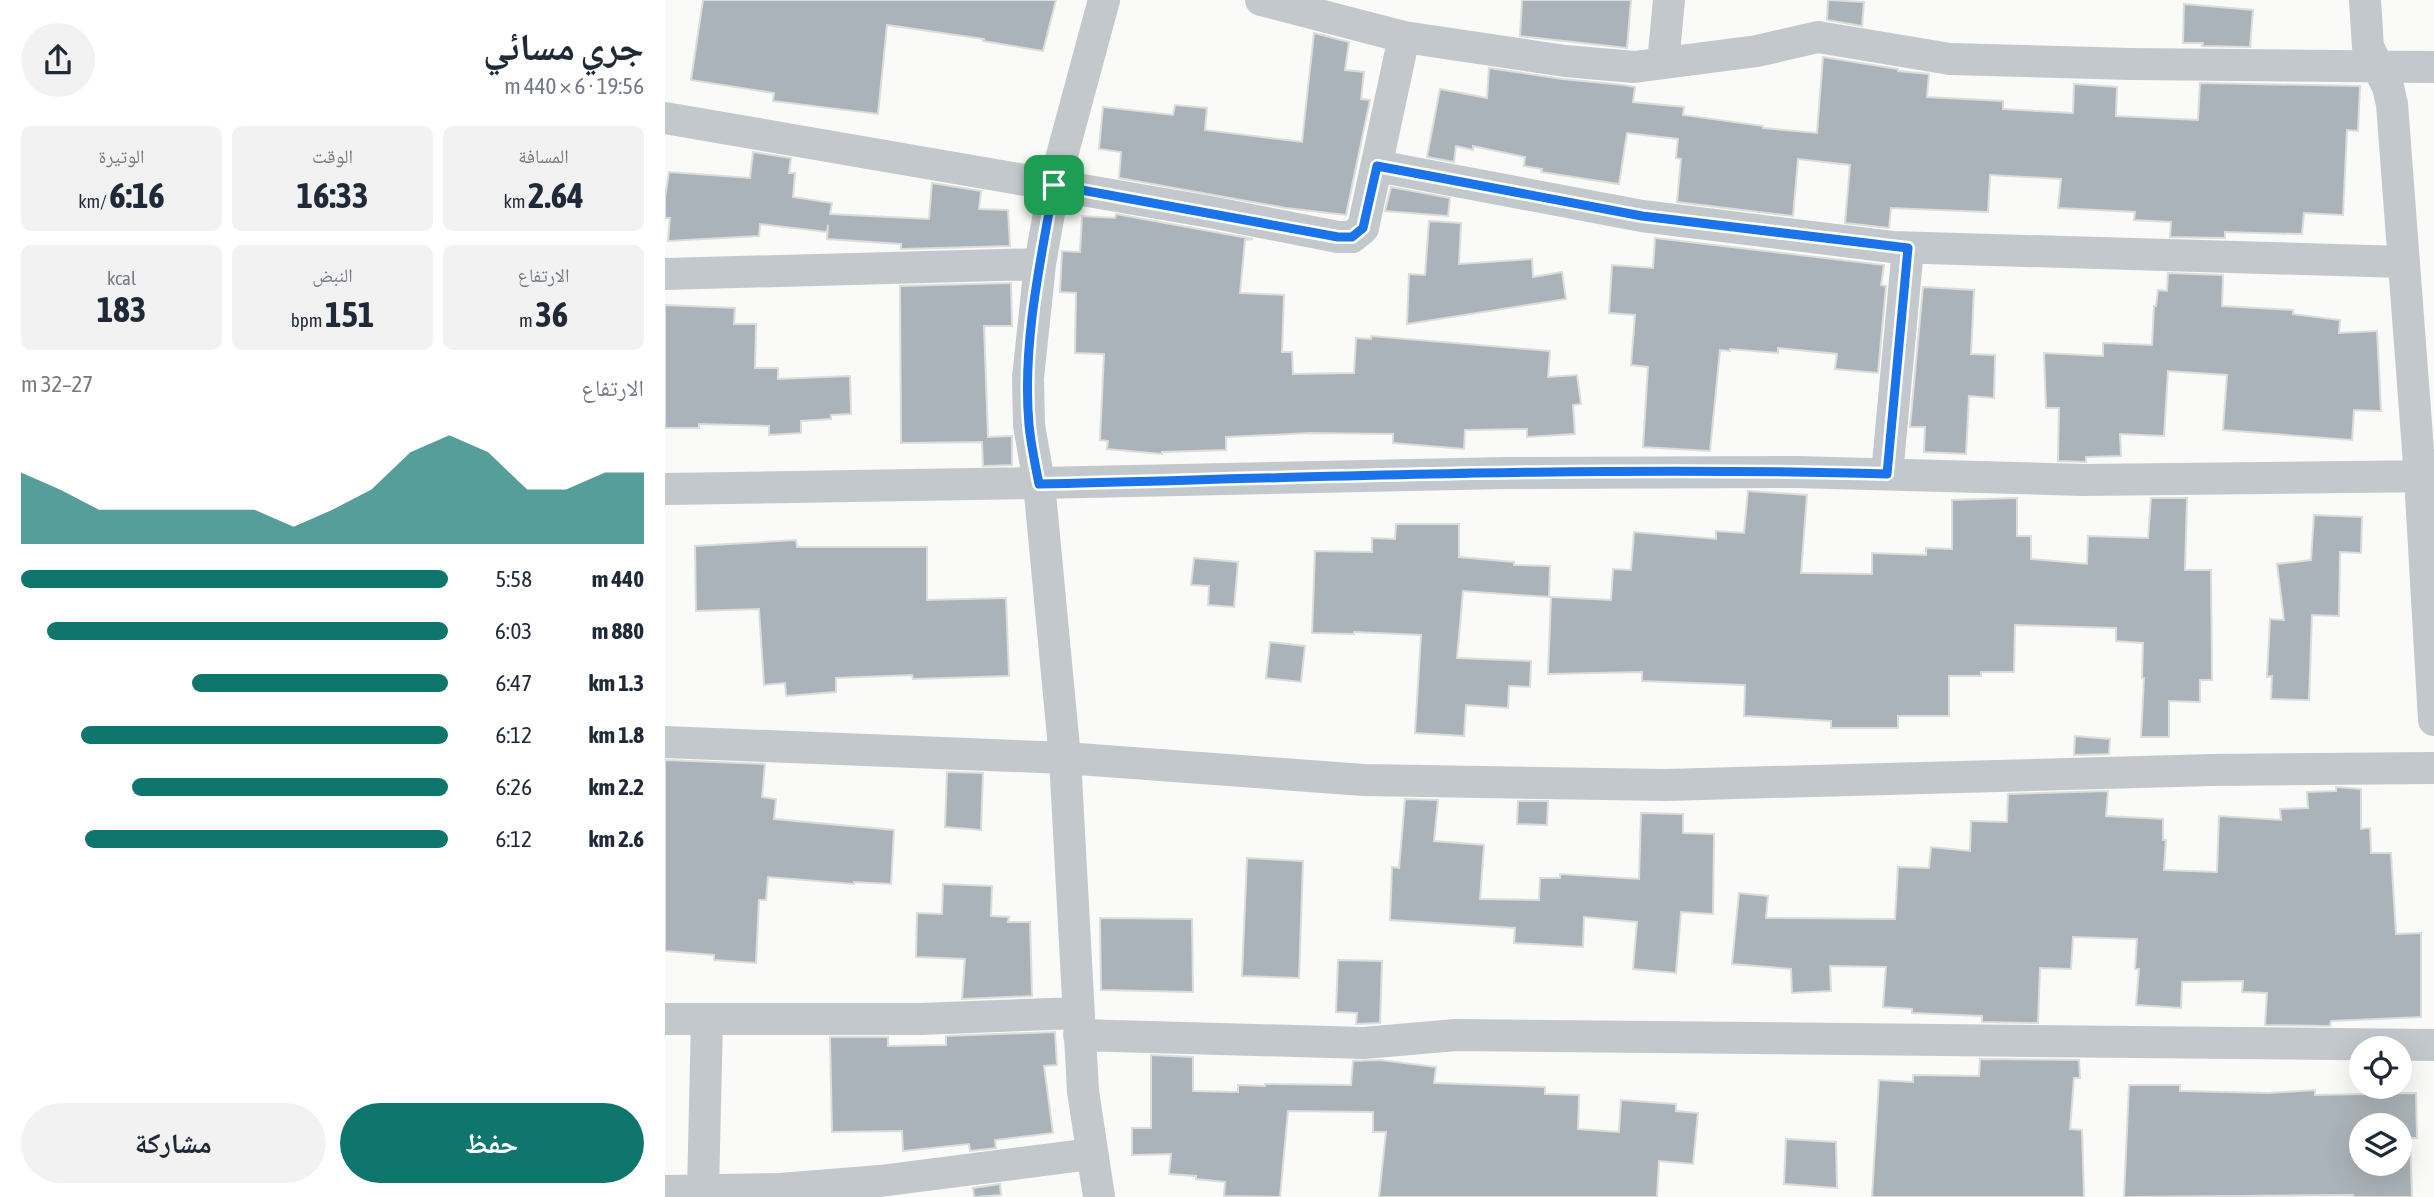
<!DOCTYPE html>
<html lang="ar">
<head>
<meta charset="utf-8">
<style>
  :root { --surface:#fff; --page:#f2f2f3; --text:#1f2937; --muted:#747a83; --accent:#0f766e }
  body { margin:0; font-family:"Asap Condensed","Noto Naskh Arabic",sans-serif; background:var(--page); color:var(--text); direction:rtl; height:100vh; display:flex; flex-direction:column; font-size:26px; white-space:nowrap }
  * { box-sizing:border-box; margin:0 }
  p { font-size:23px; color:var(--muted) }
  .icon { flex:none; width:38px; height:38px; fill:none; stroke:currentColor; stroke-width:2; stroke-linecap:round; stroke-linejoin:round }
  .map { position:relative; flex:1; overflow:hidden; direction:ltr }
  .panel { display:flex; flex-direction:column; background:var(--surface); width:665px }
  .panel>* { flex:none }
  .fabs { position:absolute; left:1684px; top:1036px; display:grid; gap:14px }
  .fabs a { display:grid; place-items:center; width:63px; height:63px; border-radius:50%; background:var(--surface); box-shadow:0 7px 28px #0002; font-size:35px }
  .pin { position:absolute; display:grid; place-items:center; width:60px; height:60px; color:#fff; margin:-30px; border-radius:14px; box-shadow:0 4px 10px #0006 }
  .round { display:grid; place-items:center; flex:none; width:74px; height:74px; border-radius:37px; background:var(--page) }
  .headline { display:flex; align-items:center; justify-content:space-between; height:119px; padding:0 21px }
  h1 { font-size:38px; font-weight:700; line-height:52px }
  .figures { display:grid; grid-template-columns:repeat(3,1fr); gap:10px; height:119px; padding:7px 21px }
  .figures div { display:grid; align-content:center; border-radius:10px; background:var(--page); text-align:center }
  .figures b { font-size:35px; font-weight:700 }
  .figures small { font-size:19px; font-weight:400 }
  .figures p { font-size:19px }
  .chart { height:196px; padding:14px 21px }
  .chart p { display:flex; justify-content:space-between }
  .chart svg { width:100%; height:126px; margin-top:7px; fill:var(--accent); opacity:.7 }
  .primary-button { display:flex; gap:14px; margin-top:auto; padding:14px 21px }
  .primary-button a { flex:1; height:80px; border-radius:42px; background:var(--accent); color:#fff; font-size:28px; font-weight:700; line-height:80px; text-align:center }
  .primary-button a+a { background:var(--page); color:var(--text) }
  ul { padding:0 21px; list-style:none; font-size:23px }
  li { display:grid; grid-template-columns:112px 84px 1fr; align-items:center; height:52px }
  li i { height:18px; border-radius:9px; background:var(--accent) }
  main { display:flex; flex:1; min-height:0 }
  .map>svg:first-child { display:block }
  .building { fill:#aab3b9; stroke:#dcdcda; stroke-width:2; fill-rule:evenodd }
  .lines { fill:none; stroke-linecap:round; stroke-linejoin:round }
  .minor { stroke:#c3c8cc; stroke-width:32 }
  .route-casing { stroke:#fff; stroke-width:14 }
  .route { stroke:#1a73e8; stroke-width:9 }
</style>
</head>
<body>
<main>
<div class="map">
<svg width="1769" height="1197" viewBox="0 0 1769 1197">
  <rect width="100%" height="100%" fill="#fafaf8"/>
  <path class="building" d="M38 0H391L378 51 318 41 319 39 222 25 213 114 108 101 109 93 26 80Z
    M857 0H966L962 48 855 36Z
    M1163 0 1199 2 1197 26 1162 20Z
    M1519 4 1588 10 1585 47 1537 46 1538 43H1518Z
    M649 33 684 42 680 70 699 72 696 99 705 100 681 215 621 208 454 178 456 152 434 149 438 107 508 115 510 105 542 108 540 130 637 142Z
    M1158 57 1233 69V71L1264 74 1262 97 1338 101V109L1408 113 1409 84 1452 87 1451 116 1533 120 1535 83 1695 86 1693 131 1682 130 1678 215 1639 213 1637 234 1560 232V238L1505 237 1506 222 1469 220 1470 212 1393 208 1396 179 1325 175 1323 212 1226 208 1224 228 1180 223 1185 165 1133 159 1128 216 1012 202 1016 159 1011 158 1013 139 962 133 954 184 876 172 877 169 859 166 860 157 808 146V150L791 146 789 162 762 157 775 89 822 98 824 68 897 79 959 85 970 87 968 102 1019 107 1018 115 1098 126V128L1152 133Z
    M88 152 126 158 124 173H130L128 197 167 203 165 214 264 219 267 183 316 191 314 209 343 210 345 246 236 249V244L162 239 163 225 162 232 95 224 94 236 3 241 5 218H0V197L4 172 85 178Z
    M726 187 785 198 783 216 720 211Z
    M451 214 588 239 580 240 575 293 619 295 617 352H627L628 374 689 373 691 338 706 339V336L885 351 883 377 912 375 916 404 908 405 910 434 862 437V429L800 430 799 449 728 443V434L646 433 561 437V450L497 452V454L442 449 443 441 435 440 439 354 410 353 411 293 395 292 397 251 415 252 417 216 450 218Z
    M764 221 796 223 794 264 867 259 868 277 897 272 901 299 742 324 744 274 760 275Z
    M990 238 1219 265 1216 285 1221 286 1213 373 1170 369 1172 354 1113 348V353L1065 349V351L1055 350 1045 451 978 447 983 367 966 365 970 315 944 313 947 265 988 268Z
    M1503 273 1558 275 1557 306 1628 310V314L1675 320 1674 333 1712 331 1716 411 1689 410 1687 440 1558 430 1562 375 1503 371 1499 436 1455 434 1456 456 1421 457V462L1393 461 1394 408H1381L1379 353 1438 356V343L1487 345 1489 306H1491L1493 290 1502 291Z
    M346 283 347 326H319L323 437 347 436V465L318 466 317 442 236 443 235 286Z
    M1258 287 1309 290 1306 354 1330 355 1329 398 1304 396 1301 454 1259 452 1260 427H1245Z
    M0 305 70 308 69 324H91L90 368H113V379L185 376 186 414 166 415V419L136 421V433L104 435V426L34 424V428H0Z
    M1083 491 1142 495 1136 573 1207 574V553L1261 555V548L1287 549V500L1352 498V536H1366V559L1422 564 1423 536 1483 538 1486 498H1522L1520 570H1546L1547 680H1535V702L1504 701V737H1476L1479 678H1477L1478 643 1451 641V628L1350 625 1349 672H1316V676H1284V716H1233V728H1166V721L1079 716 1080 685 977 681V672L883 674 886 597 946 600 948 569 966 570 969 532 1051 539V531L1079 533Z
    M1649 515 1697 517 1696 553 1675 552 1674 616 1647 615 1644 700 1606 699 1607 676 1602 677 1605 619 1619 620 1612 564 1646 560Z
    M731 524H794V557L849 562V565L885 566 884 597 798 591 792 658 866 661 865 687 844 686 843 708 801 705 799 736 750 733 756 635 689 632V634L647 633 650 551 707 552V538L730 539Z
    M131 540 132 547H262V600L341 598 344 676 248 679 247 675 171 678V692L121 696 120 683 99 685 94 609 31 611 30 546Z
    M529 558 573 562 569 607 543 605 544 586 526 585Z
    M605 642 640 646 636 682 601 678Z
    M1410 736 1445 739 1444 754 1409 755Z
    M0 760 100 764 97 797 111 799 109 819 229 830 226 884 189 882V884L103 877 101 900H94L91 963 49 960V955L0 951Z
    M282 772 318 773 316 830 280 827Z
    M1671 787 1696 789V829L1705 828 1706 853H1726L1731 934 1756 933V1017L1666 1021 1665 1026 1600 1025 1602 993 1577 992 1578 981 1517 982 1516 1008 1471 1005 1474 969H1470L1472 939 1408 937 1406 969 1375 968 1373 1023 1317 1022V1016L1247 1013V1009L1218 1007 1221 967 1165 966 1166 991 1127 993 1126 969 1067 964 1074 893 1103 896 1101 918 1230 919 1233 867 1264 868 1266 847 1305 851 1306 821 1342 822 1343 794 1443 791 1441 816 1498 819V840H1501L1499 870 1552 872 1554 816 1616 820 1615 809 1643 808 1642 792 1671 791Z
    M740 799 773 800 769 841 819 845 815 899 874 900 875 878H895V874L974 879 976 813 1018 814V833L1049 834 1048 914 1016 912 1011 973 968 969 972 922 919 917 918 947 849 943 850 928 725 920 727 867 734 868Z
    M853 801H883L882 825 852 824Z
    M582 858 638 861 634 978 577 976Z
    M278 884 327 886 326 916 344 917 343 922H365L367 996 297 999 300 959 251 957 252 913 277 914Z
    M435 918 527 919 528 992 436 990Z
    M673 960 717 961 715 1023 691 1024 692 1013 671 1012Z
    M390 1032 392 1065 379 1066 388 1133 330 1140 331 1148 305 1151 304 1144 238 1151 237 1131 167 1132 165 1037H223V1046L281 1045V1036Z
    M486 1055 528 1057V1091L573 1092V1085L600 1086V1084L686 1085 688 1061 715 1060 771 1067 769 1083 880 1087V1094L914 1095 913 1129 954 1132 956 1100 1011 1104V1111L1033 1113 1028 1164 994 1161 992 1197H714L721 1132H708V1112L623 1111 615 1197 559 1196 560 1182 531 1179V1176L504 1174 506 1154 467 1155V1128H486Z
    M1315 1059 1414 1060 1415 1078H1409L1405 1129 1417 1130 1419 1197H1207L1214 1080 1248 1082V1075L1314 1076Z
    M1464 1085H1515V1091L1604 1093 1650 1090V1095L1751 1093 1752 1138H1745L1747 1197H1689L1688 1195 1459 1197ZM1696 1125H1734V1164H1696Z
    M1121 1139 1171 1142 1172 1188 1119 1184Z
    M335 1184 336 1195 309 1197 308 1188Z"/>
  <g class="lines">
    <path class="minor" d="M596 0 739 37 900 61 969 67 1092 51 1153 37 1285 59 1466 64 1769 67
      M1700 0 1703 47 1723 87 1727 104 1755 477 1769 720
      M998 63 1004 0
      M0 118 545 212 673 237H687L698 228 739 37
      M712 166 977 216 1227 247 1738 262
      M0 274 375 264
      M1222 474 1243 248
      M0 489 374 483 840 473 1131 472 1419 480 1769 476
      M0 742 400 758 699 780 1001 785 1547 770 1769 768
      M0 1019H255L413 1013
      M414 1035 699 1043 791 1035 1769 1045
      M0 1191 115 1189 215 1181 426 1154
      M38 1191 42 1019
      M434 1197 418 1091 400 758 374 483 364 425 363 378 375 264 389 185 439 0"/>
  </g>
  <g class="lines">
    <g class="route-casing">
      <path id="route" d="M712 166 977 216 1243 248 1222 474C939 466 656 477 374 484 370 464 366 445 364 425 357 345 375 263 389 185L673 237H687L698 228Z"/>
    </g>
    <use href="#route" class="route"/>
  </g>
</svg>
<div class="fabs">
<a><svg class="icon" aria-label="locate" viewBox="0 0 24 24"><circle cx="12" cy="12" r="6"/><path d="M12 2v4M12 18v4M2 12h4M18 12h4"/></svg></a>
<a><svg class="icon" aria-label="layers" viewBox="0 0 24 24"><path d="M12 4l9 5-9 5-9-5zM3 14l9 5 9-5"/></svg></a>
</div>
<div class="pin" style="left:389px;top:185px;background:#1e9e55"><svg class="icon" aria-label="arrive" viewBox="0 0 24 24"><path d="M6 21V4h12l-3 4 3 4H6"/></svg></div>
</div>
<section class="panel">
<div class="headline"><div><h1>جري مسائي</h1><p>19:56 · 6 × 440 m</p></div><a class="round"><svg class="icon" aria-label="share" viewBox="0 0 24 24"><path d="M12 15V3M7 8l5-5 5 5M5 13v7h14v-7"/></svg></a></div>
<div class="figures">
<div><p>المسافة</p><b>2.64<small> km</small></b></div>
<div><p>الوقت</p><b>16:33</b></div>
<div><p>الوتيرة</p><b>6:16<small> /km</small></b></div>
</div>
<div class="figures">
<div><p>الارتفاع</p><b>36<small> m</small></b></div>
<div><p>النبض</p><b>151<small> bpm</small></b></div>
<div><p>kcal</p><b>183</b></div>
</div>
<div class="chart"><p><span>الارتفاع</span>27–32 m</p>
<svg viewBox="0 0 160 44" preserveAspectRatio="none"><path d="M0 44V19L10 25L20 32L30 32L40 32L50 32L60 32L70 38L80 32L90 25L100 12L110 6L120 12L130 25L140 25L150 19L160 19V44z"/></svg>
</div>
<ul>
<li><b>440 m</b>5:58<i style="width:100%"></i></li>
<li><b>880 m</b>6:03<i style="width:94%"></i></li>
<li><b>1.3 km</b>6:47<i style="width:60%"></i></li>
<li><b>1.8 km</b>6:12<i style="width:86%"></i></li>
<li><b>2.2 km</b>6:26<i style="width:74%"></i></li>
<li><b>2.6 km</b>6:12<i style="width:85%"></i></li>
</ul>
<div class="primary-button"><a>حفظ</a><a>مشاركة</a></div>
</section>
</main>
</body>
</html>
